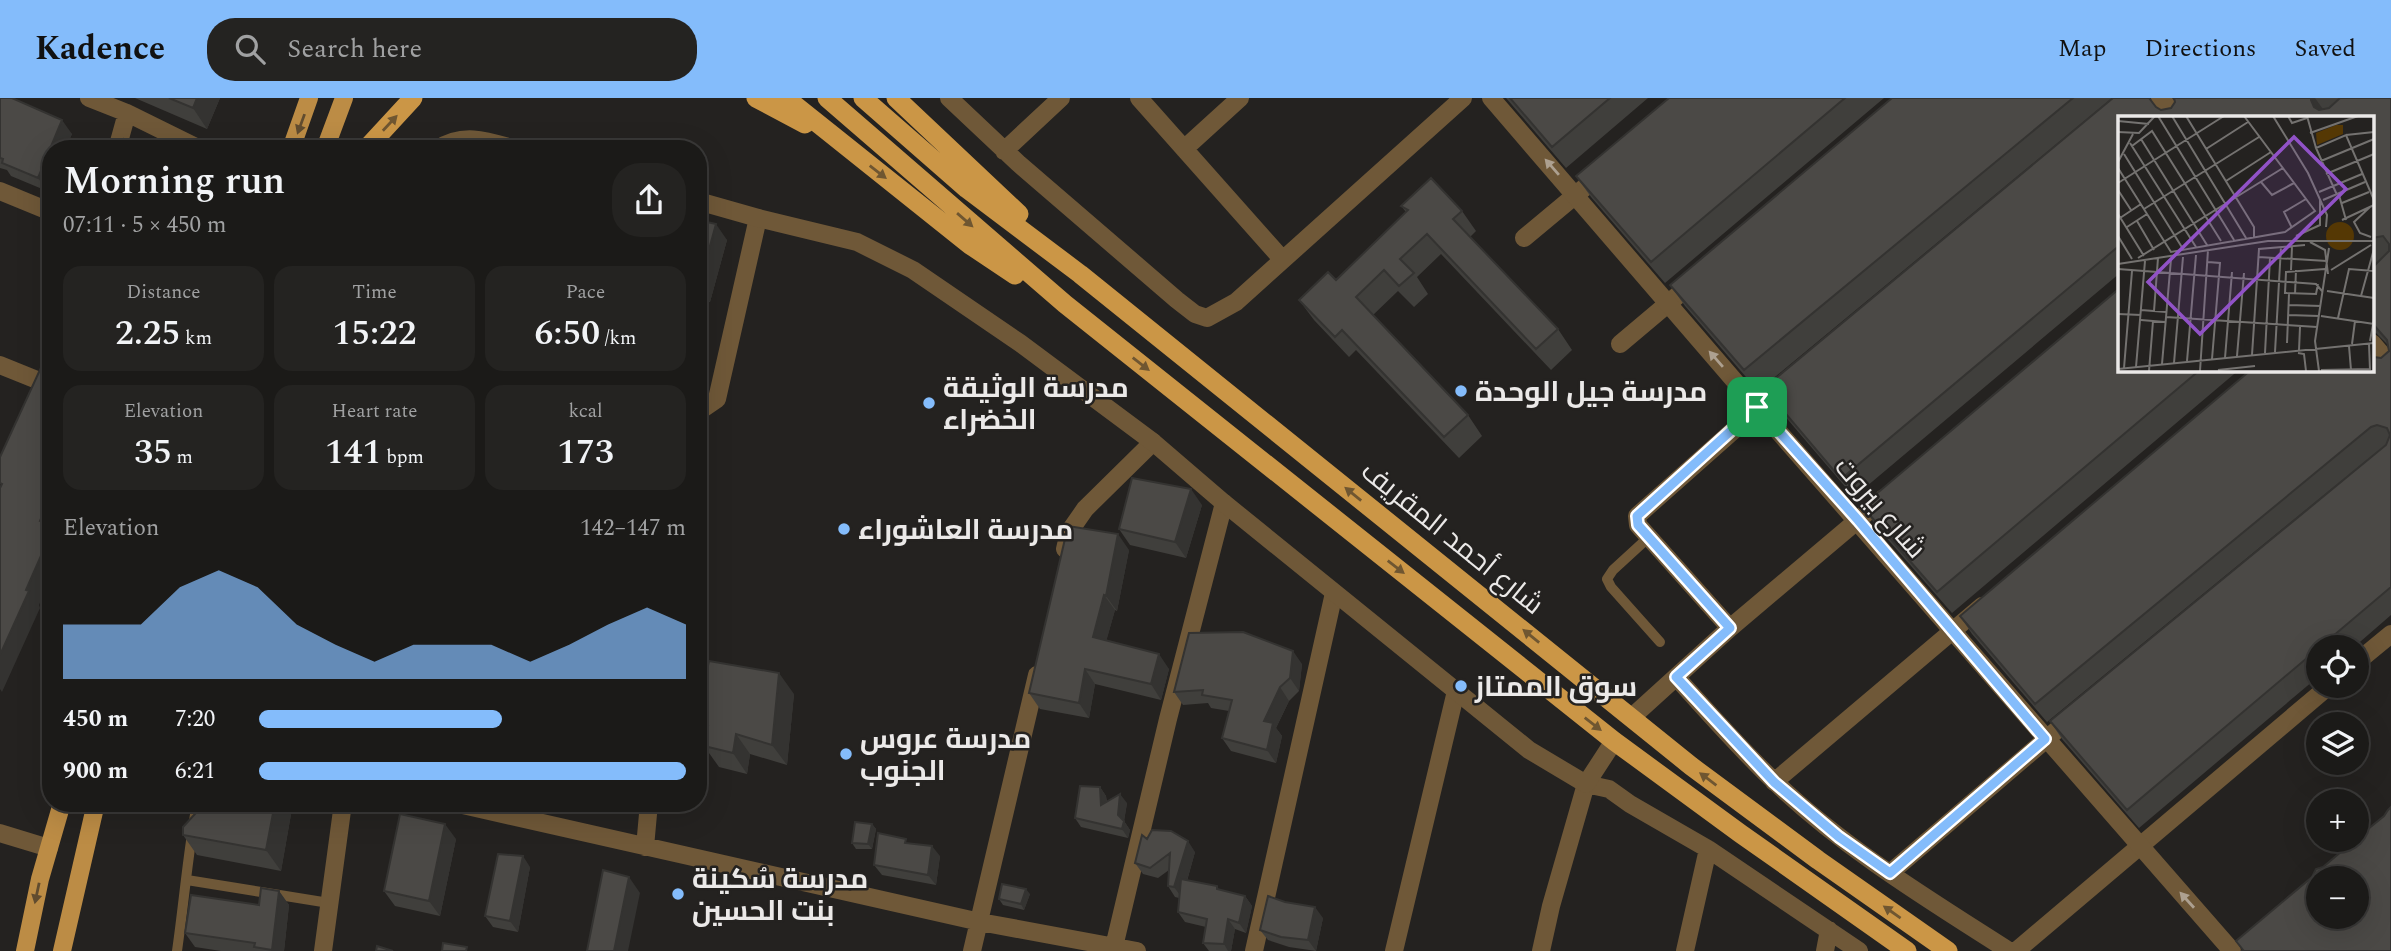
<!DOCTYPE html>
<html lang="en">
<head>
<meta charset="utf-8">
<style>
  :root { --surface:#1b1a18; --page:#242321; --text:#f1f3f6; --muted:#a0a1a2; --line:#393837; --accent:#84bcfb }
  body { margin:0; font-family:Spectral,Cairo,serif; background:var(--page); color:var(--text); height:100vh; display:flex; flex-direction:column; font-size:26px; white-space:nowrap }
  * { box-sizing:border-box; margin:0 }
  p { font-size:23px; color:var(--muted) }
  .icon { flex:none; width:38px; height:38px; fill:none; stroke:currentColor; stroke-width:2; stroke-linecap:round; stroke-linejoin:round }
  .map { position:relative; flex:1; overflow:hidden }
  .sheet { position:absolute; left:42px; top:42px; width:665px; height:672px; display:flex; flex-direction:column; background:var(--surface); border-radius:28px; box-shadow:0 7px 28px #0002,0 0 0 2px var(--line) }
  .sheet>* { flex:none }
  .tools { position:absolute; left:2306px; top:537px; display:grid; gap:14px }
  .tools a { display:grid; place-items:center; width:63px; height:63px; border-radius:50%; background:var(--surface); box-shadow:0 7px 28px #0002,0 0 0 2px var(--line); font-size:35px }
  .pin { position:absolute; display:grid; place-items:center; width:60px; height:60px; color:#fff; margin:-30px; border-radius:14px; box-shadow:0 4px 10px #0006 }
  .round { display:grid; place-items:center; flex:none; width:74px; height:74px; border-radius:28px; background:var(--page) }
  .headline { display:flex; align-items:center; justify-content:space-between; height:119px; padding:0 21px }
  h1 { font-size:38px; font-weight:600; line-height:52px }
  .metrics { display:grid; grid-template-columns:repeat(3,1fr); gap:10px; height:119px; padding:7px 21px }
  .metrics div { display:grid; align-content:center; border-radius:18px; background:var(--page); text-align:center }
  .metrics b { font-size:35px; font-weight:600 }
  .metrics small { font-size:19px; font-weight:400 }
  .metrics p { font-size:19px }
  .chart { height:196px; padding:14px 21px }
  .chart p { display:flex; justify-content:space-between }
  .chart svg { width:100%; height:126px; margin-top:7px; fill:var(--accent); opacity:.7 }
  ul { padding:0 21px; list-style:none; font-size:23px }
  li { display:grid; grid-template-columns:112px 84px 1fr; align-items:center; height:52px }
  li i { height:18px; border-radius:9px; background:var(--accent) }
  header { display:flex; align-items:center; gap:42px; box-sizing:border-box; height:98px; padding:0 35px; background:var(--accent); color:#111 }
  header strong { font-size:33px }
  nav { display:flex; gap:38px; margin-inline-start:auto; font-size:24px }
  .search { width:490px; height:63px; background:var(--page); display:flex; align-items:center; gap:18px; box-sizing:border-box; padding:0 24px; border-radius:28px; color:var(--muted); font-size:26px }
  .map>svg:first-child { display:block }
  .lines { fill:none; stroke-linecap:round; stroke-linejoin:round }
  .service { stroke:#6f5838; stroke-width:10 }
  .minor { stroke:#6f5838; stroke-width:18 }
  .tertiary { stroke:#6f5838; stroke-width:18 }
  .primary { stroke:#bc8c45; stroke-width:18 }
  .trunk { stroke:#cb9646; stroke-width:19 }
  .wall { fill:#403f3c }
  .shaded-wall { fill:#343331 }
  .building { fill:#4b4946; stroke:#343331; stroke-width:2; fill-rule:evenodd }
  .oneway { fill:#6f5631 }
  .oneway2 { fill:#614c2f }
  .oneway3 { fill:#ada090 }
  .route-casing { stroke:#fff; stroke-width:14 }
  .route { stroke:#84bcfb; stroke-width:9 }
  .poi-dot { fill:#84bcfb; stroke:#242220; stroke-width:2.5 }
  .labels { text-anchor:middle; stroke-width:5; stroke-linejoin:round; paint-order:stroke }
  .poi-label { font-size:28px; font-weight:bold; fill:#ebe9e8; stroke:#242220; text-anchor:start }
  .street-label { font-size:28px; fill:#ebe9e8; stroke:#242220 }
  .inset-road { fill:none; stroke:#747270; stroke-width:2 }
  .view { fill:#9152c7; fill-opacity:0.15; stroke:#9152c7; stroke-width:3.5 }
  .inset-edge { fill:none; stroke:#ebe9e8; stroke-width:3.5 }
</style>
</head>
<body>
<header>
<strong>Kadence</strong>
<div class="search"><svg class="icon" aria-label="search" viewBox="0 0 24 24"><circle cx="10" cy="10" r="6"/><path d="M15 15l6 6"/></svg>Search here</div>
<nav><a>Map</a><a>Directions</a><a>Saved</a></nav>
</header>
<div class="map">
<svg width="2391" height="853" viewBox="0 0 2391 853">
  <rect width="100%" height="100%" fill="#242220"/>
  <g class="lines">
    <path class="service" d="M1649 439 1613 472 1607 481 1611 489 1660 544
      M187 782 329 805
      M177 853C184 804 188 754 197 705"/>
    <path class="minor" d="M89 0 127 15 200 51
      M949 0 1018 65 1177 202 1195 216 1207 220 1236 204 1463 0
      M1139 0 1282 161
      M2160 0 2177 19
      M117 51 127 15
      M1184 51 1240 0
      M1004 53 1061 0
      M0 93 51 114
      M1524 140 1602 75
      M2372 245 2391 267
      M1620 246 1696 182
      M0 267 42 284
      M698 314 717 301 758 120
      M1065 451 1069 434 1085 411 1153 344
      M1730 530 1638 427 1637 418 1788 284
      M2357 564 2391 536
      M1676 579C1708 614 1740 651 1775 684 1845 751 1928 801 2009 853
      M1632 619 1730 530 1884 400
      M1774 684 1982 508
      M454 705 980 824 1137 853
      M0 735 49 750
      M645 749 649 705
      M1890 775 2072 619
      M972 853 1037 577
      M1113 853 1168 621 1224 405
      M1254 853 1334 495
      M1394 853 1456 593
      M1541 853 1551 808 1586 686 1609 691 1630 706 1708 751 1859 853
      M1685 853 1708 751
      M1825 853 1829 832
      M2016 853 2329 588"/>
    <path class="tertiary" d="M1491 0 1757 309 2232 853
      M438 51C463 34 488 43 515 51
      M698 103 758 120 857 144 913 172 1020 245 1153 344 1224 405 1529 652 1586 686 1614 643
      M323 853 343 705"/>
    <path class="primary" d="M291 51 309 0
      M325 51 344 0
      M25 853 40 781 62 705
      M62 853 96 705"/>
    <path class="trunk" d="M756 0 805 26
      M786 0 970 147 1015 177
      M827 0 1065 206 1614 643 1741 736 1907 853
      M863 0 967 91 1080 176 1691 668 1818 762 1948 853
      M896 0 1019 116
      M366 51 413 0"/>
  </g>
  <path class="wall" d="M0 0 72 36 65 51H51V85L47 93 11 78 7 72 0 70Z
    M135 0H220L207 31Z
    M1506 0H1648L1566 70Z
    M1669 0H1884L1665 185 1591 99 1576 78Z
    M1892 0H2112L1758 293 1685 208 1670 187Z
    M2113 0H2149L2156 9 2161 12 2171 10 2175 4 2174 0H2391V517L2353 550H2319V578L2139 730 2062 641 2050 623 2386 346 2047 624 1972 536 1960 518 2252 271H2372V257L2374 259 2381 260 2389 253 2388 247 2376 235 2372 234V19H2120V175L1854 399 1776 308 1764 290Z
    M1401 108 1462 113 1476 133 1470 139 1558 231 1572 252 1551 272 1441 156 1417 179 1428 196 1414 209 1398 193 1373 217 1468 317 1482 338 1459 360 1356 252 1349 259 1314 222 1299 202 1336 182 1406 114Z
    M698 122 727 142 710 204 699 201 698 206Z
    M2120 271H2240L1952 515 1877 429 1862 408Z
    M1202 407 1186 460 1130 447 1119 431Z
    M1129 452 1117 513 1115 512 1106 543 1169 571 1161 602 1095 586 1089 620 1040 611 1029 595Z
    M1302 566 1299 593 1289 603 1276 630 1282 638 1276 665 1231 653 1222 640 1229 613 1211 610 1208 605 1183 607 1174 594Z
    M794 596 787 667 750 656 747 676 719 669 704 648 705 642 698 632V613Z
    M1100 689 1106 698 1107 704 1127 705 1124 723 1130 732 1128 740 1081 729 1075 720Z
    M293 705 281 773 197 757 183 737Z
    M872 726 876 731 872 751H856L852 745Z
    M456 741 440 818 395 808 384 793Z
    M1147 741 1195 754 1187 783 1217 788 1219 792 1245 798 1252 808 1246 835 1235 831 1231 853H1209L1203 845 1206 829 1185 824 1178 814 1179 800 1175 799 1168 788 1169 772 1158 780 1143 776 1135 765Z
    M940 758 936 787 882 777 874 767Z
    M530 769 518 834 493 829 485 818Z
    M279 793 289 807 284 853H221L195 849 185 835 259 807Z
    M1030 796 1024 812 1003 807 999 801Z
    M1323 820 1316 853 1289 849 1268 842 1260 832Z"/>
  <path class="shaded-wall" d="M197 0H220L207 31 193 10Z
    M2311 0H2315L2325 14 2314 9 2311 2Z
    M62 22 72 36 65 51H51V85L47 93 38 80Z
    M716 126 727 142 710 204 699 188Z
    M1191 391 1202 407 1186 460 1175 444Z
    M51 397V479L39 507 40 510 2 594 0 591V557L26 492 40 423Z
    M1118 436 1129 452 1117 513 1106 498Z
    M1104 497 1115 512 1103 555 1093 539Z
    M1293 553 1302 566 1299 593 1290 580Z
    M1159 556 1169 571 1161 602 1151 586Z
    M1085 571 1095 586 1089 620 1079 605Z
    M779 575 794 596 787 667 772 647Z
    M1280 589 1289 603 1276 630 1282 638 1276 665 1267 652 1264 623Z
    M736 636 750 656 747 676 733 655Z
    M1100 689 1106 698 1107 716 1101 707Z
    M1120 696 1127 705 1124 723 1130 732 1128 740 1122 731 1118 717Z
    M275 705H293L281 773 266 752Z
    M445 726 456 741 440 818 429 803Z
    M872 726 876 731 872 751 868 746Z
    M1188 743 1195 754 1182 800 1174 789Z
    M932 748 940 758 936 787 928 777Z
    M523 758 530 769 518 834 510 823Z
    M629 779 640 795 628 853H614Z
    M1026 791 1030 796 1024 812 1021 806Z
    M279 793 289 807 284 853H273L272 852Z
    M1245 798 1252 808 1246 835 1239 825Z
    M1315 809 1323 820 1316 853 1308 842Z
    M1228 821 1235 831 1231 853H1228L1224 846Z"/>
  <path class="building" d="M0 0H12L62 22 38 80 2 65 3 61 0 60Z
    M169 0H197L193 10Z
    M1510 0H1610L1552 49Z
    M1669 0H1845L1651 164 1576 78Z
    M1892 0H2073L1744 272 1670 187Z
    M2113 0H2149L2156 9 2161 12 2171 10 2175 4 2174 0H2311V2L2314 9 2319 12 2329 10 2340 0H2391V489L2127 712 2050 623 2386 347 2390 337 2387 330 2377 327 2371 329 2035 606 1960 518 2252 271H2372V257L2374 259 2381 260 2389 253 2387 242 2372 225V170L2389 153V146L2383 138 2372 140V19H2120V147L1841 381 1764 290Z
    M124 41 148 51H121Z
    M451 45 481 50V51H450Z
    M1431 80 1462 113 1453 121 1558 231 1536 251 1427 136 1400 161 1414 175 1399 188 1384 172 1356 199 1468 317 1444 339 1342 232 1335 239 1299 202 1328 174 1336 182 1408 112 1401 108Z
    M698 122 716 126 699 188H698Z
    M2120 190V271H2201L1937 494 1862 408Z
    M51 237V397L40 423 51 427V435L26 492 29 493 0 557V390L2 386 0 385V359L50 250Z
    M1132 380 1191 391 1175 444 1119 431Z
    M1068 428 1118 436 1106 498 1104 497 1093 539 1159 556 1151 586 1085 571 1079 605 1029 595Z
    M1243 534 1293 553 1290 580 1280 589 1264 623 1273 625 1267 652 1222 640 1232 602 1202 597 1203 592 1174 594 1189 535Z
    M709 563 779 575 772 647 736 636 733 655 704 648 708 628 698 627V613Z
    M1080 688 1100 689 1101 707 1120 696 1118 717 1124 723 1122 731 1075 720Z
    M205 705H275L266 752 183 737V729Z
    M2391 709V853H2241L2243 852 2236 843 2312 779 2316 771 2323 769 2355 742H2357V740L2384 718 2388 712ZM2319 780H2357V819H2319Z
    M400 716 445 726 429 803 384 793Z
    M855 724 872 726 868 746 852 745Z
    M1152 732 1171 733 1188 743 1174 789 1168 788 1170 755 1150 770 1135 765 1142 737 1147 741Z
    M878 735 906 741 905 745 932 748 928 777 874 767Z
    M498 756 523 758 510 823 485 818Z
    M603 772 629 779 614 853H587Z
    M1181 781 1217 788V791L1245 798 1239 825 1228 821 1224 846 1203 845 1207 821 1178 814Z
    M1002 786 1026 791 1021 806 999 801Z
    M261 790 279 793 272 852 254 849 255 845 185 835 191 797 259 807Z
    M1268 798 1285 804 1315 809 1308 842 1281 839 1260 832Z
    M443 845 467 849 466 853H442Z
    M377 848 393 853H376Z"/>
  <defs><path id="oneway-solid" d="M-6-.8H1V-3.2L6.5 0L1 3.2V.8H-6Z" transform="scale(1.75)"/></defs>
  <g class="oneway">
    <use href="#oneway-solid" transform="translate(390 25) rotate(-47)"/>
    <use href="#oneway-solid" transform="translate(878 74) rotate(38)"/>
    <use href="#oneway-solid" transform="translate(965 122) rotate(41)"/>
    <use href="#oneway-solid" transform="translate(1141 266) rotate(38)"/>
    <use href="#oneway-solid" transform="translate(1353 396) rotate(-141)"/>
    <use href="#oneway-solid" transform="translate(1396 469) rotate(38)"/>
    <use href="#oneway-solid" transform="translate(1531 538) rotate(-141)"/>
    <use href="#oneway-solid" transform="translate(1593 626) rotate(38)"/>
    <use href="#oneway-solid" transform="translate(1708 681) rotate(-143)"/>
    <use href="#oneway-solid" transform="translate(1892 814) rotate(-145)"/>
  </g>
  <g class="oneway2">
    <use href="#oneway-solid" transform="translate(301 26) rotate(110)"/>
    <use href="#oneway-solid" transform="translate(37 795) rotate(102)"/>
  </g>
  <g class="oneway3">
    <use href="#oneway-solid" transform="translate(1552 69) rotate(-131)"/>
    <use href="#oneway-solid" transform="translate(1716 261) rotate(-131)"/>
    <use href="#oneway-solid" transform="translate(2187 802) rotate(-132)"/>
  </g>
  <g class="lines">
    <g class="route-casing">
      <path id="route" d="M1757 309 1858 422 2045 641 1890 775 1839 739 1774 684 1676 579 1730 530 1638 427 1637 418Z"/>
    </g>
    <use href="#route" class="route"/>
  </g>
  <g class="poi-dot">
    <circle cx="1461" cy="293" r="7"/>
    <circle cx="929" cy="305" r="7"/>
    <circle cx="844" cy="431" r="7"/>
    <circle cx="1461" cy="588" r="7"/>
    <circle cx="846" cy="656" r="7"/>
    <circle cx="678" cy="796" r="7"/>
  </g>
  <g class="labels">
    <g class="poi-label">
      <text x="943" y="299">مدرسة الوثيقة<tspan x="943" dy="32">الخضراء</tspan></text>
      <text x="1475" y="303">مدرسة جيل الوحدة</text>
      <text x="858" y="441">مدرسة العاشوراء</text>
      <text x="1475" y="598">سوق الممتاز</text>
      <text x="860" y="650">مدرسة عروس<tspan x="860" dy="32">الجنوب</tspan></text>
      <text x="692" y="790">مدرسة سُكينة<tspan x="692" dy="32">بنت الحسين</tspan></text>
    </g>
    <g class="street-label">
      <text transform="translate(1881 409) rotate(49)" y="10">شارع بيروت</text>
      <text transform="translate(1453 439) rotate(39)" y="10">شارع أحمد المقريف</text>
    </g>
  </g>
  <g transform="translate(2118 18)">
    <rect width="256" height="256" fill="#242220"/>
    <path d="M218 9H225V18L199 29 198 17ZM208 120a14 14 0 1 1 28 0a14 14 0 1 1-28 0Z" fill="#553804"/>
    <path class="inset-road" d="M40 0 116 124M54 0 128 122M68 0 136 111V122M155 0 190 57 209 99 208 111M170 0 174 7 189 2M189 0 198 32M0 5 31 8M0 16 21 17 37 0M192 17 240 0M228 19 256 16M23 23 89 129M12 27 78 131M14 30 34 15 103 125M88 33 130 6M6 38 65 133M203 45 256 23M0 46 15 18M0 52 53 136 167 116 197 95 126 0M208 58 256 38M108 65 153 36M143 66 154 79 176 67M0 67 106 0M0 74 13 94M201 76 244 58M219 79 198 32 228 19 256 84M221 79 228 104M205 84 247 66M224 87 251 76M252 91 236 106 242 117 253 121M26 93 141 21M0 98 26 140M2 102 23 88M224 104 256 89M19 105 36 134M9 111 29 98M174 112 166 96 188 83M0 120 14 143M178 120 202 109V84M192 126 207 134 210 158M140 141 209 145M20 142 165 52M90 146 102 147 94 243M0 148 150 125H256M0 153 198 168 204 175M173 154 174 131M213 154 253 129M200 168 198 178 167 177 168 156 207 153M209 175 256 182M177 178 178 154M243 180 256 133M171 189 203 190M23 194 48 196M36 195 40 142M0 198 23 199M170 199 201 200M203 200 256 208M48 201 199 211M220 202 231 153 256 155M23 204 47 206M252 225 256 203M169 227 171 178M234 228 237 205M251 228 252 254M231 230 233 254M181 234 182 211M157 236 163 131M147 237 152 142M180 237 186 238 188 255M134 239 141 133 187 129M119 240 126 157M107 242 114 156M69 245 78 139M56 247 65 141M44 248 53 143M18 251 27 145M6 252 14 155M0 253 256 227M100 254 137 250M203 254 252 253M31 255 35 205M82 255 90 134M201 255 197 225 211 132"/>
    <path class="view" d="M176 21 228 73 82 218 30 166Z"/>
    <rect width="256" height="256" class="inset-edge"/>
  </g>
</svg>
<div class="tools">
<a><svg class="icon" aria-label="locate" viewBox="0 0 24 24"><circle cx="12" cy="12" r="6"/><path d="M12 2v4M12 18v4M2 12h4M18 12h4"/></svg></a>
<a><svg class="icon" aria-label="layers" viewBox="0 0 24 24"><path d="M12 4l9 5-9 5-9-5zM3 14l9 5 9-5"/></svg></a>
<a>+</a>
<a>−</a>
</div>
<div class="pin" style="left:1757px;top:309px;background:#1e9e55"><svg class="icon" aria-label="arrive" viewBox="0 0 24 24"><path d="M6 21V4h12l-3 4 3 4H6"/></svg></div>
<section class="sheet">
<div class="headline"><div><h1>Morning run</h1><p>07:11 · 5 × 450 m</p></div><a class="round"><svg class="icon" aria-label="share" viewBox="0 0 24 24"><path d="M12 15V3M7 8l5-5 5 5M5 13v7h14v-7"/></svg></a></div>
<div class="metrics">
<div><p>Distance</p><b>2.25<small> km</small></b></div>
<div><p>Time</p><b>15:22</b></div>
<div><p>Pace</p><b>6:50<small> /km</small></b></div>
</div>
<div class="metrics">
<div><p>Elevation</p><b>35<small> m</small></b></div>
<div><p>Heart rate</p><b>141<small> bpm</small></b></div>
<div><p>kcal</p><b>173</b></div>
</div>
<div class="chart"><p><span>Elevation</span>142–147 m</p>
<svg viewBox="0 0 160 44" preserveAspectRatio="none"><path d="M0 44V25L10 25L20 25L30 12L40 6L50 12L60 25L70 32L80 38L90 32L100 32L110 32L120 38L130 32L140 25L150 19L160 25V44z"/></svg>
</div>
<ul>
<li><b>450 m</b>7:20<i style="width:57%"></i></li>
<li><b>900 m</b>6:21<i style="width:100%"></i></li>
</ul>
</section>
</div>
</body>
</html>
